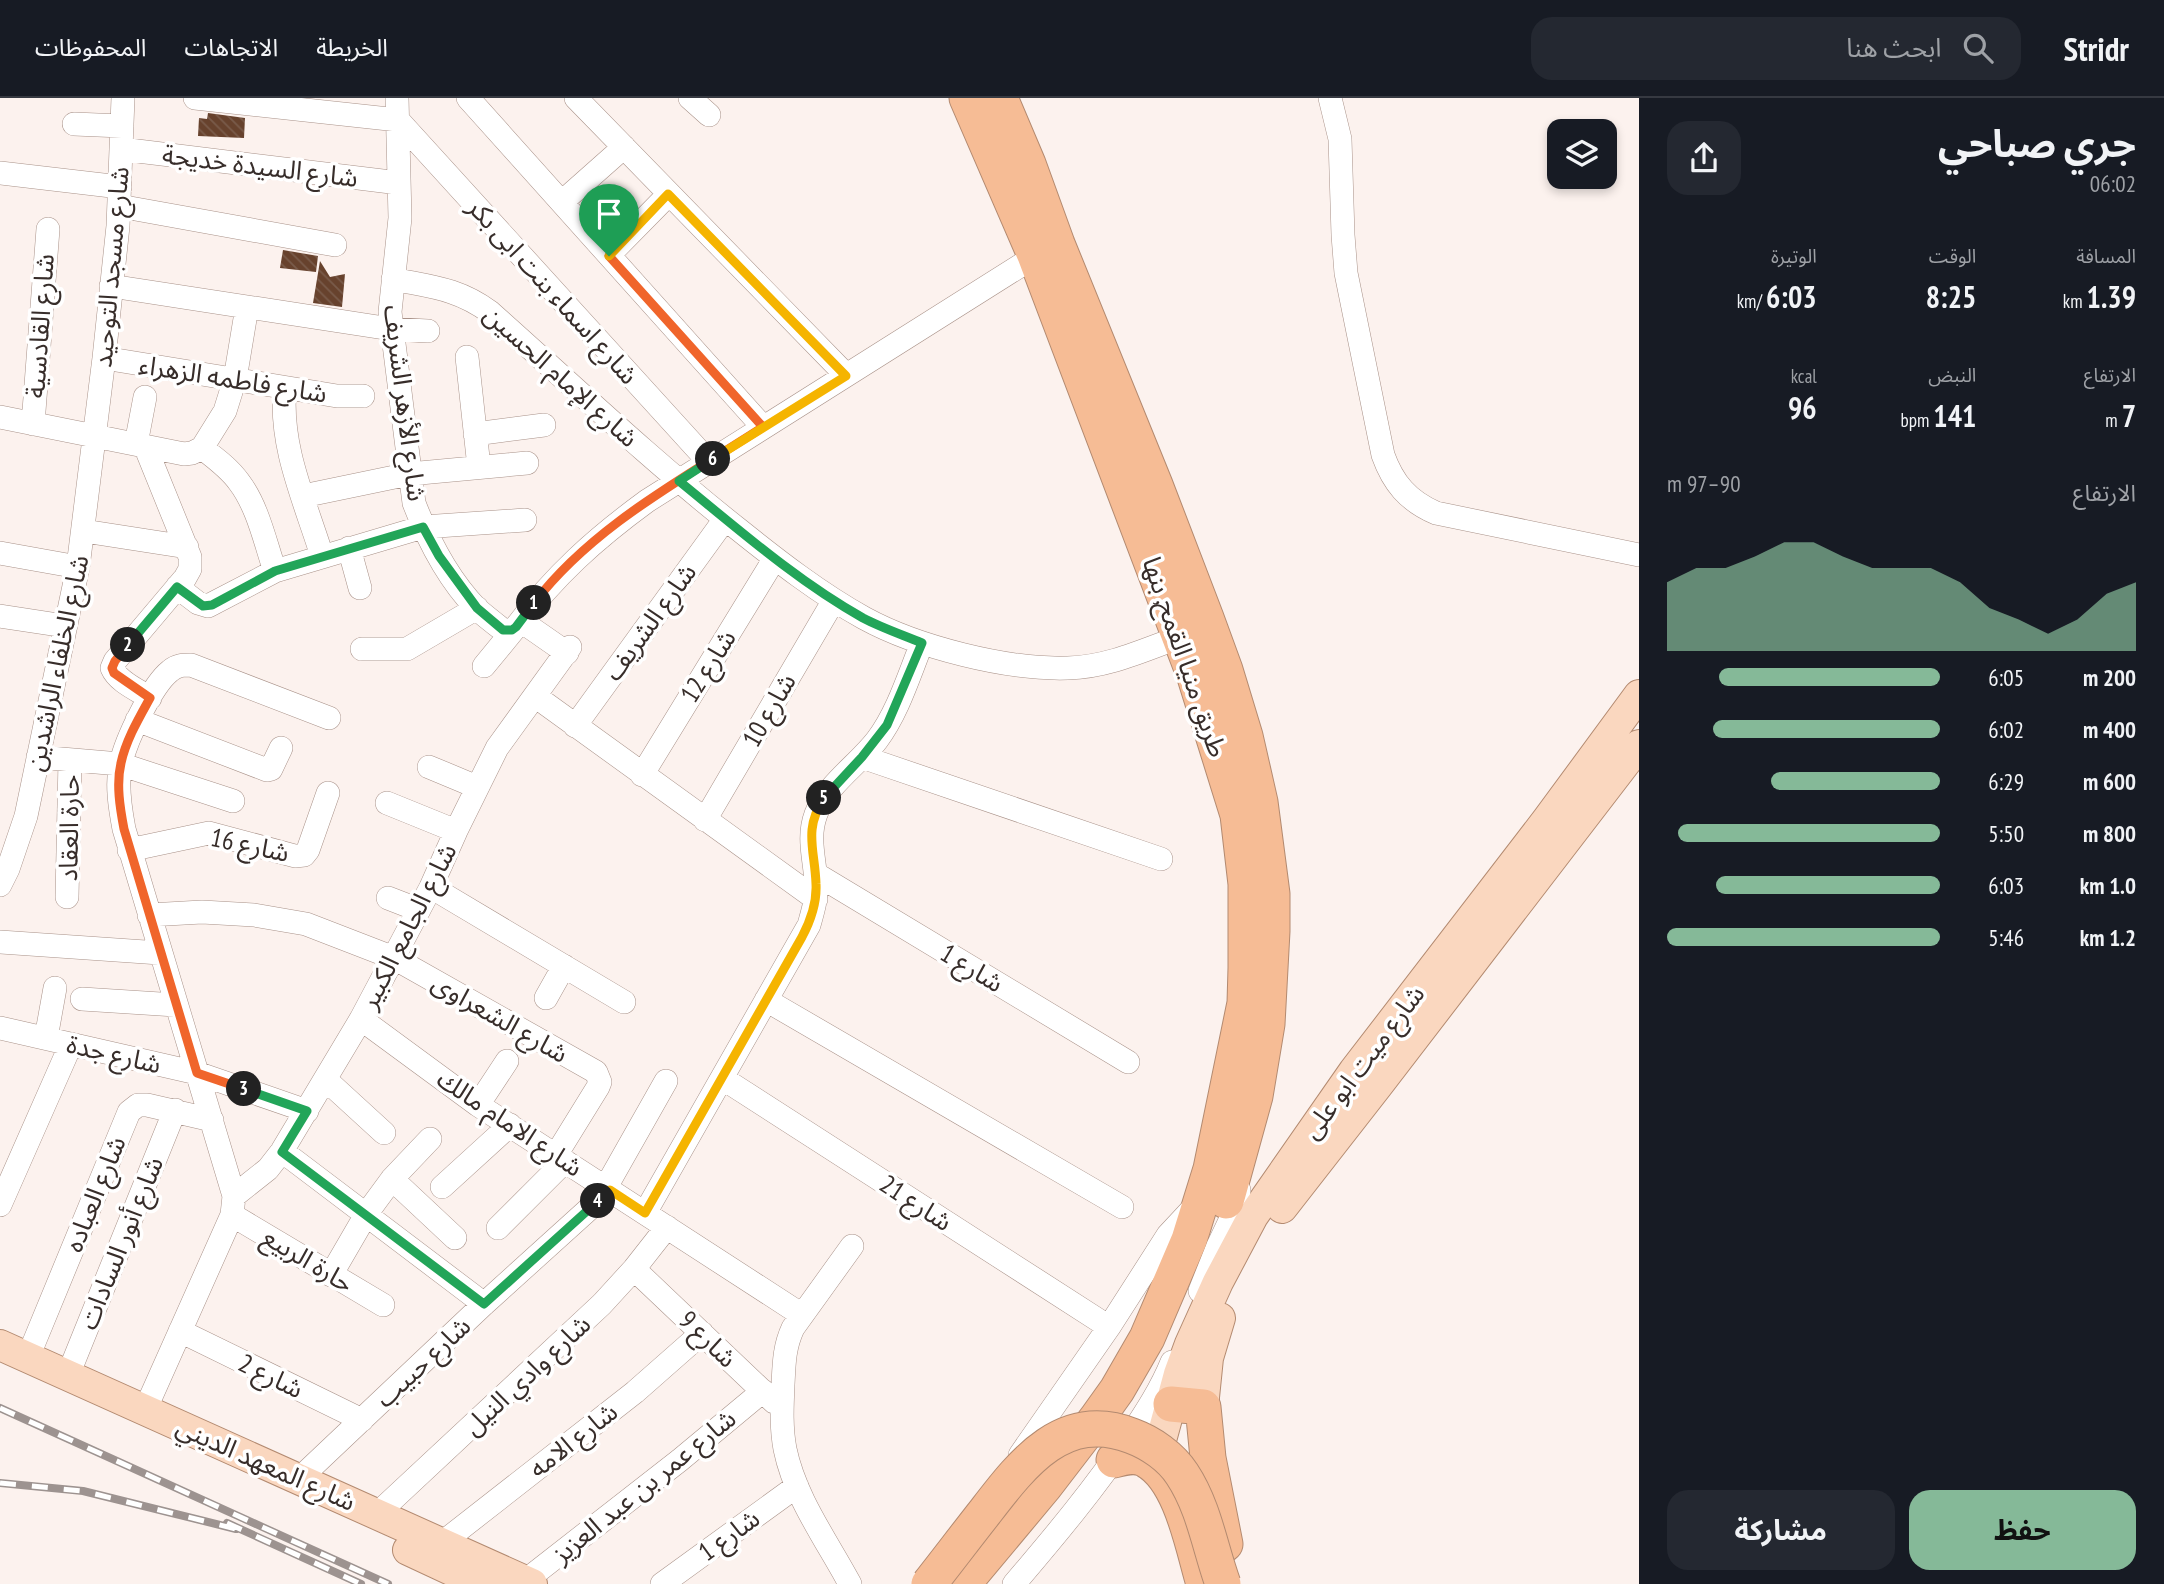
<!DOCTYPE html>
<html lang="ar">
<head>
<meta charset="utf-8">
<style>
  :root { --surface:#171b24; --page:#242831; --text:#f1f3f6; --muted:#9ea1a6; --line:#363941; --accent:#85b998 }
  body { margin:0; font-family:"PT Sans Narrow","Noto Sans Arabic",sans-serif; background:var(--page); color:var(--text); direction:rtl; height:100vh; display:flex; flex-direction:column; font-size:26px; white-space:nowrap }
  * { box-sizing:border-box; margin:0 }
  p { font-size:23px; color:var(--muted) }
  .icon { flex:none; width:38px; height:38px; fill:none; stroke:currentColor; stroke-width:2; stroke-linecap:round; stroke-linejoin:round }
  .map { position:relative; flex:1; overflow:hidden; direction:ltr }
  .panel { display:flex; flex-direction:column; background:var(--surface); width:525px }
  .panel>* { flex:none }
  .fabs { position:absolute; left:1547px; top:21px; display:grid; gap:14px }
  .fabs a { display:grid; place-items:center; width:70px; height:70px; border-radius:14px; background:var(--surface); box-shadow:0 4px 10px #0003; font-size:35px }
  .pin { position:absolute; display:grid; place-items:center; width:60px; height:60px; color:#fff; margin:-72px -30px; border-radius:50% 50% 50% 0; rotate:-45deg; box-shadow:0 0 7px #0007 }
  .pin .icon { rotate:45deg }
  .km { position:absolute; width:35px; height:35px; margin:-18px; border-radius:50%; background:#222; color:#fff; font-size:19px; line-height:35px; text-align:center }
  .round { display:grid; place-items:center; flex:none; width:74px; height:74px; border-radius:21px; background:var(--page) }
  .overview { display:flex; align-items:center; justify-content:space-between; height:119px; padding:0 28px }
  h1 { font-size:38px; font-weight:700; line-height:52px }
  .stats { display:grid; grid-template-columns:repeat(3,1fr); gap:10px; height:119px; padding:7px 28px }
  .stats div { display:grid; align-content:center }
  .stats b { font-size:30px; font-weight:700 }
  .stats small { font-size:19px; font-weight:400 }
  .stats p { font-size:19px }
  .chart { height:196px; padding:14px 28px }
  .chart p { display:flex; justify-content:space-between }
  .chart svg { width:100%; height:126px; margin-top:7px; fill:var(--accent); opacity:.7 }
  .button { display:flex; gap:14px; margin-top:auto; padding:14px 28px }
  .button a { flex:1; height:80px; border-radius:21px; background:var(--accent); color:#111; font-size:28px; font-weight:700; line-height:80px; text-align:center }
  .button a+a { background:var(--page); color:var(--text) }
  ul { padding:0 28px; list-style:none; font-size:23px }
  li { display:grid; grid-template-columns:112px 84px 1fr; align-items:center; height:52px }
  li i { height:18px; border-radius:9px; background:var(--accent) }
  header { display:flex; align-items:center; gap:42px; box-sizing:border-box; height:98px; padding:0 35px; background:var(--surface); border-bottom:2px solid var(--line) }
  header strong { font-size:33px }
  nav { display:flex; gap:38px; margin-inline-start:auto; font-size:24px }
  .search { width:490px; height:63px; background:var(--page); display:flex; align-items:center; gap:18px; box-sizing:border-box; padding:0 24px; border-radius:21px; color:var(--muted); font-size:26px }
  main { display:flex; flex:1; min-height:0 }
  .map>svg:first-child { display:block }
  .building { fill:url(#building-back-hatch) }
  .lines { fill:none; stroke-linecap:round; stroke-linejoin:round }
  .minor-casing { stroke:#a99289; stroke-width:24 }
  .major-casing { stroke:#b38a70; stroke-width:32 }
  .highway-casing { stroke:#b38a70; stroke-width:37 }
  .minor { stroke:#fff; stroke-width:23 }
  .major { stroke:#fad7bf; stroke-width:30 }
  .highway { stroke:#f6bc95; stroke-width:35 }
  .rail-casing { stroke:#9d9390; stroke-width:8 }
  .rail { stroke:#fff; stroke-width:5; stroke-dasharray:16; stroke-linecap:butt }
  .highway-bridge-casing { stroke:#b38a70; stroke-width:37; stroke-linecap:butt }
  .highway-bridge { stroke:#f6bc95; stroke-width:35 }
  .split-1-casing { stroke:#fff; stroke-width:14 }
  .split-2-casing { stroke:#fff; stroke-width:14 }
  .split-3-casing { stroke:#fff; stroke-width:14 }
  .split-4-casing { stroke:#fff; stroke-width:14 }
  .split-5-casing { stroke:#fff; stroke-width:14 }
  .split-6-casing { stroke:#fff; stroke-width:14 }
  .split-7-casing { stroke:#fff; stroke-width:14 }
  .split-1 { stroke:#f0652b; stroke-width:9 }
  .split-2 { stroke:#22a559; stroke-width:9 }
  .split-3 { stroke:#f0652b; stroke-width:9 }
  .split-4 { stroke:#22a559; stroke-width:9 }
  .split-5 { stroke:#f5b400; stroke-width:9 }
  .split-6 { stroke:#22a559; stroke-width:9 }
  .split-7 { stroke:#f5b400; stroke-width:9 }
  .labels { text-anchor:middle; stroke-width:7; stroke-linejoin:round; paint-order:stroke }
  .street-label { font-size:26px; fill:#372d2a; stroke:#fff }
</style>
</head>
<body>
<header>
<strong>Stridr</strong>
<div class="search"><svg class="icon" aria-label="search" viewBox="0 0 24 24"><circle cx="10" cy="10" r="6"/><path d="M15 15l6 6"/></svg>ابحث هنا</div>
<nav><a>الخريطة</a><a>الاتجاهات</a><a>المحفوظات</a></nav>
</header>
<main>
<section class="panel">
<div class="overview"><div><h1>جري صباحي</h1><p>06:02</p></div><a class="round"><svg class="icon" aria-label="share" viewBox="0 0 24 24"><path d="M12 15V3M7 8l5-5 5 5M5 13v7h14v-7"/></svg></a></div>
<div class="stats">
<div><p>المسافة</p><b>1.39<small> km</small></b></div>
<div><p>الوقت</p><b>8:25</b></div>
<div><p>الوتيرة</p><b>6:03<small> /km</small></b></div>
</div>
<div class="stats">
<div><p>الارتفاع</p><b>7<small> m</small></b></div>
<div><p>النبض</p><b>141<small> bpm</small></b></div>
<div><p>kcal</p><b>96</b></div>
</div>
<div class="chart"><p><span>الارتفاع</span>90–97 m</p>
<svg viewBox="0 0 160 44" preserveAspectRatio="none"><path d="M0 44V20L10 15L20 15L30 11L40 6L50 6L60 11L70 15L80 15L90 15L100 20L110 29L120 33L130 38L140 33L150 24L160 20V44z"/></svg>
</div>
<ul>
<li><b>200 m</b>6:05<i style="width:81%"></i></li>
<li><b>400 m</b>6:02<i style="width:83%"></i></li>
<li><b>600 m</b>6:29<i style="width:62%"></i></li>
<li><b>800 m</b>5:50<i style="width:96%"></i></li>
<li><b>1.0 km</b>6:03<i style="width:82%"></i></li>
<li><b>1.2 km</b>5:46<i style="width:100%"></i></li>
</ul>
<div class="button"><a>حفظ</a><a>مشاركة</a></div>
</section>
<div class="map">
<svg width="1639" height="1486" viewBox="0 0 1639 1486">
  <defs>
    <pattern id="building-back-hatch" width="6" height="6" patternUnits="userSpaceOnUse" patternTransform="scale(1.75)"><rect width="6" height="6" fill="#67422d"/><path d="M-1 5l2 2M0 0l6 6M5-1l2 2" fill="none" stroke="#795b4a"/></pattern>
  </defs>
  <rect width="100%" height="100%" fill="#fcf2ee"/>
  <path class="building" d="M208 15 245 20 244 40 198 38 199 20 207 21Z
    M283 152 318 158 316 174 280 170Z
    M320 163 330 179 345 176 342 209 313 205Z"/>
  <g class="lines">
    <g class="minor-casing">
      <path id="minor" d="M195 0 398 22 709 364
        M397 0 400 120 390 214 414 405C428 442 449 482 477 511 485 518 494 525 503 532H512L516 529C554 478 595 441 647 403L1045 152
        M468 0 763 329
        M576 0 846 277
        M690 0 709 17
        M1330 0 1340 41 1343 137 1346 175 1383 357C1393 385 1408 403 1436 415L1639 457
        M74 26 122 28
        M121 51 399 85
        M0 75 120 89
        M562 104 624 49
        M119 108 335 147
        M609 157 669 96
        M393 181C431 189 457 190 490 214 572 287 652 363 738 431 778 463 819 495 864 520 917 549 1007 572 1068 570 1108 569 1144 552 1180 539
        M111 188 391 231 428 233
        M467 259 479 369
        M104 260 337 298H363
        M285 290C279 348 305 403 322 458
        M0 319 184 356 192 355 202 350 225 313 235 281 247 209
        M33 326 48 131
        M475 336 544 327
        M136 346 145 299
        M145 348 190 459V471L185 480 115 563 112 570C118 584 138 592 150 600
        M202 350C215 360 229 370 239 384 258 409 265 444 275 473
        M303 398 409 376 527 365
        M84 433 187 449
        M349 450 360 490
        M0 455 78 469
        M177 489 198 505 208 508 275 473 423 429 525 422
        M0 518 65 528
        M521 523 567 555
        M362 551H407L477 510
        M484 568 516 529
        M535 598 816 801
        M137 622 267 672 271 671 281 650
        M575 628 725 421
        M38 659 120 666 233 703
        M862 659 1161 761
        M429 669 477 689
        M642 677 775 460
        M387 705 456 733
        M705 722 834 502
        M129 752 209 735 295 758 304 757 308 752 328 695
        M816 776 1128 964
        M0 787 8 771 26 718 78 469 104 260 118 128 123 0
        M431 789 624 904
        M67 799 70 662
        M388 800 419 812
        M149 817 202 814 254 817 306 826 394 860 596 974 600 984 598 989 556 1057
        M0 844 160 855
        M546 900 564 868
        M82 901 176 907
        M766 902 1122 1109
        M361 921 478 1007 802 1217
        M0 930 197 975 307 1013
        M46 940 55 890
        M722 980 1109 1229
        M325 981 384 1035
        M478 1007 507 963
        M282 1053 484 1206
        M392 1081 455 1140
        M442 1089 510 1027
        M606 1089 666 983
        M234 1098 268 1071 282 1053 361 921 431 789 456 733 497 650 570 549
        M0 1107 71 946
        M645 1115 809 827C813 813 817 800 816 785 815 761 807 740 816 716 827 686 858 667 877 642 898 614 909 577 922 545
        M232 1117 383 1207
        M498 1130 565 1063
        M634 1171 774 1304
        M331 1177 367 1115 392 1081 430 1041
        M1200 1193 1218 1148 1238 1106 1239 1092
        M180 1233 362 1322
        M28 1259 129 1014 138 1007H147L212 1022
        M68 1277 175 1012
        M145 1312 232 1117 234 1098 124 731C120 710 116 685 121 665 126 642 152 587 170 573 177 567 183 567 191 567L329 620
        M1020 1357 1109 1229 1168 1137 1195 1108
        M299 1381 484 1206 610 1092
        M377 1416 602 1206 634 1171 667 1129
        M442 1445 635 1294 702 1235
        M525 1483 680 1362 763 1293
        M662 1486 797 1388
        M850 1486C827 1443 795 1400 785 1351 781 1330 782 1309 783 1287 784 1267 784 1249 793 1230L852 1148
        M1014 1486C1055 1438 1095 1390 1130 1338 1146 1314 1161 1291 1172 1264"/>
    </g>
    <g class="major-casing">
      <path id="major" d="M1282 1110 1378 987 1639 647
        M0 1247 532 1486
        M1203 1309 1208 1260 1220 1220
        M1154 1368 1179 1276 1190 1246 1218 1184 1253 1118 1354 973 1547 722 1639 597
        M408 1452 481 1486"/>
    </g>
    <g class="highway-casing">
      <path id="highway" d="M1000 0 1028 66 1057 146 1155 387 1206 520 1225 572 1245 638 1260 704 1272 796V833L1267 926 1255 998 1226 1103
        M1171 1306 1203 1309 1208 1360 1225 1446
        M1114 1362C1125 1359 1136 1356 1146 1362 1182 1382 1193 1450 1204 1486
        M963 1486 1044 1389 1097 1320 1117 1292 1147 1240 1189 1142 1211 1071 1245 905 1246 870V786L1238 717 1195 579 1035 157 967 0"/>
    </g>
    <use href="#minor" class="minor"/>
    <use href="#major" class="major"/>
    <use href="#highway" class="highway"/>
    <g class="rail-casing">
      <path id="rail" d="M0 1310 388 1486
        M0 1385 83 1393 236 1431
        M227 1425 361 1486"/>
    </g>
    <use href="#rail" class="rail"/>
    <g class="highway-bridge-casing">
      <path id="highway-bridge" d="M929 1486C948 1462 966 1438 985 1414 1022 1366 1063 1311 1132 1338 1151 1345 1171 1359 1182 1376 1204 1409 1210 1450 1223 1486"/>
    </g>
    <use href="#highway-bridge" class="highway-bridge"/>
  </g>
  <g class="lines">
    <g class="split-1-casing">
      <path id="split-1" d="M534 505C593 428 683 381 763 329L609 158"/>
    </g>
    <g class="split-2-casing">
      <path id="split-2" d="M128 547 177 489 203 508 212 507 275 473 423 429 439 458 477 510 503 532H512L516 529 534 505"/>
    </g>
    <g class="split-3-casing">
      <path id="split-3" d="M128 547 115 563 112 570 114 575 150 600C139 620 126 642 121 665 116 686 120 710 124 731L197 975 244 991"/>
    </g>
    <g class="split-4-casing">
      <path id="split-4" d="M244 991 307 1013 282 1054 484 1206 598 1103"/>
    </g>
    <g class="split-5-casing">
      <path id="split-5" d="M598 1103 610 1092 645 1115 802 839C811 822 817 805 816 786 815 752 803 732 824 700"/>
    </g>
    <g class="split-6-casing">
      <path id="split-6" d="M713 361 679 383C738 431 797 483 863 520 882 530 903 537 922 545L887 627 862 659 824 700"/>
    </g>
    <g class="split-7-casing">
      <path id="split-7" d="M609 158 668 96 846 278 713 361"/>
    </g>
    <use href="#split-1" class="split-1"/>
    <use href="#split-2" class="split-2"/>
    <use href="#split-3" class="split-3"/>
    <use href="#split-4" class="split-4"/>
    <use href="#split-5" class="split-5"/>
    <use href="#split-6" class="split-6"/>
    <use href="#split-7" class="split-7"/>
  </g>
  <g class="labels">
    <g class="street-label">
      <text transform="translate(260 68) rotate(7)" y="9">شارع السيدة خديجة</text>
      <text transform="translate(111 169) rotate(-85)" y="9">شارع مسجد التوحيد</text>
      <text transform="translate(553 193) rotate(48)" y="9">شارع اسماء بنت ابى بكر</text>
      <text transform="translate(40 228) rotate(-86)" y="9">شارع القادسية</text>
      <text transform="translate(561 278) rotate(42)" y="9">شارع الإمام الحسين</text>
      <text transform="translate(233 281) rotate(9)" y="9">شارع فاطمه الزهراء</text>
      <text transform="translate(405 305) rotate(83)" y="9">شارع الأزهر الشريف</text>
      <text transform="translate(650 524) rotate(-54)" y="9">شارع الشريف</text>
      <text transform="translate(1185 559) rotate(71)" y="9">طريق منيا القمح, بنها</text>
      <text transform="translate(57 565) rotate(-78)" y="9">شارع الخلفاء الراشدين</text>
      <text transform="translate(708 568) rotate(-58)" y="9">شارع 12</text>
      <text transform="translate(769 612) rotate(-60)" y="9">شارع 10</text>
      <text transform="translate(69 730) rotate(-89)" y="9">حارة العقاد</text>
      <text transform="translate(250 747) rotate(12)" y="9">شارع 16</text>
      <text transform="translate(408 828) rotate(-63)" y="9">شارع الجامع الكبير</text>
      <text transform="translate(972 870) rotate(31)" y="9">شارع 1</text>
      <text transform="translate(500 920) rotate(30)" y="9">شارع الشعراوى</text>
      <text transform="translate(114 956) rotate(13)" y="9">شارع جدة</text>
      <text transform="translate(1363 964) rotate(-53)" y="9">شارع ميت ابو على</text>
      <text transform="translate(510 1025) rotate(34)" y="9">شارع الامام مالك</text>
      <text transform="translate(95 1096) rotate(-68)" y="9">شارع العباده</text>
      <text transform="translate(916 1105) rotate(33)" y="9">شارع 21</text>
      <text transform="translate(121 1145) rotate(-68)" y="9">شارع أنور السادات</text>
      <text transform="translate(308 1162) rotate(31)" y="9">حارة الربيع</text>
      <text transform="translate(708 1241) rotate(44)" y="9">شارع 9</text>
      <text transform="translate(423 1264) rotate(-43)" y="9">شارع حبيب</text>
      <text transform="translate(527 1277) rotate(-43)" y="9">شارع وادي النيل</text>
      <text transform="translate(271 1278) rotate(26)" y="9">شارع 2</text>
      <text transform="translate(573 1342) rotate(-38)" y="9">شارع الامه</text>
      <text transform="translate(266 1366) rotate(24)" y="9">شارع المعهد الديني</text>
      <text transform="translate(644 1388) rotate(-39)" y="9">شارع عمر بن عبد العزيز</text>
      <text transform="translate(729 1437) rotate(-36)" y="9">شارع 1</text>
    </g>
  </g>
</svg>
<div class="fabs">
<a><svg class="icon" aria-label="layers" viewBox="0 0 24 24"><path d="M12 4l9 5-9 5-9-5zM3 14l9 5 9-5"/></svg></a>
</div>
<div class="pin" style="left:609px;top:158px;background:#1e9e55"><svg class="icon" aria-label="arrive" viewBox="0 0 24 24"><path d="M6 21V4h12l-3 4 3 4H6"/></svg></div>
<b class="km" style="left:534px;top:505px">1</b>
<b class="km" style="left:128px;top:547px">2</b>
<b class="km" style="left:244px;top:991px">3</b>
<b class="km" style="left:598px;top:1103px">4</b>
<b class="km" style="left:824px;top:700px">5</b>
<b class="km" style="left:713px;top:361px">6</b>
</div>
</main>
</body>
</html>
